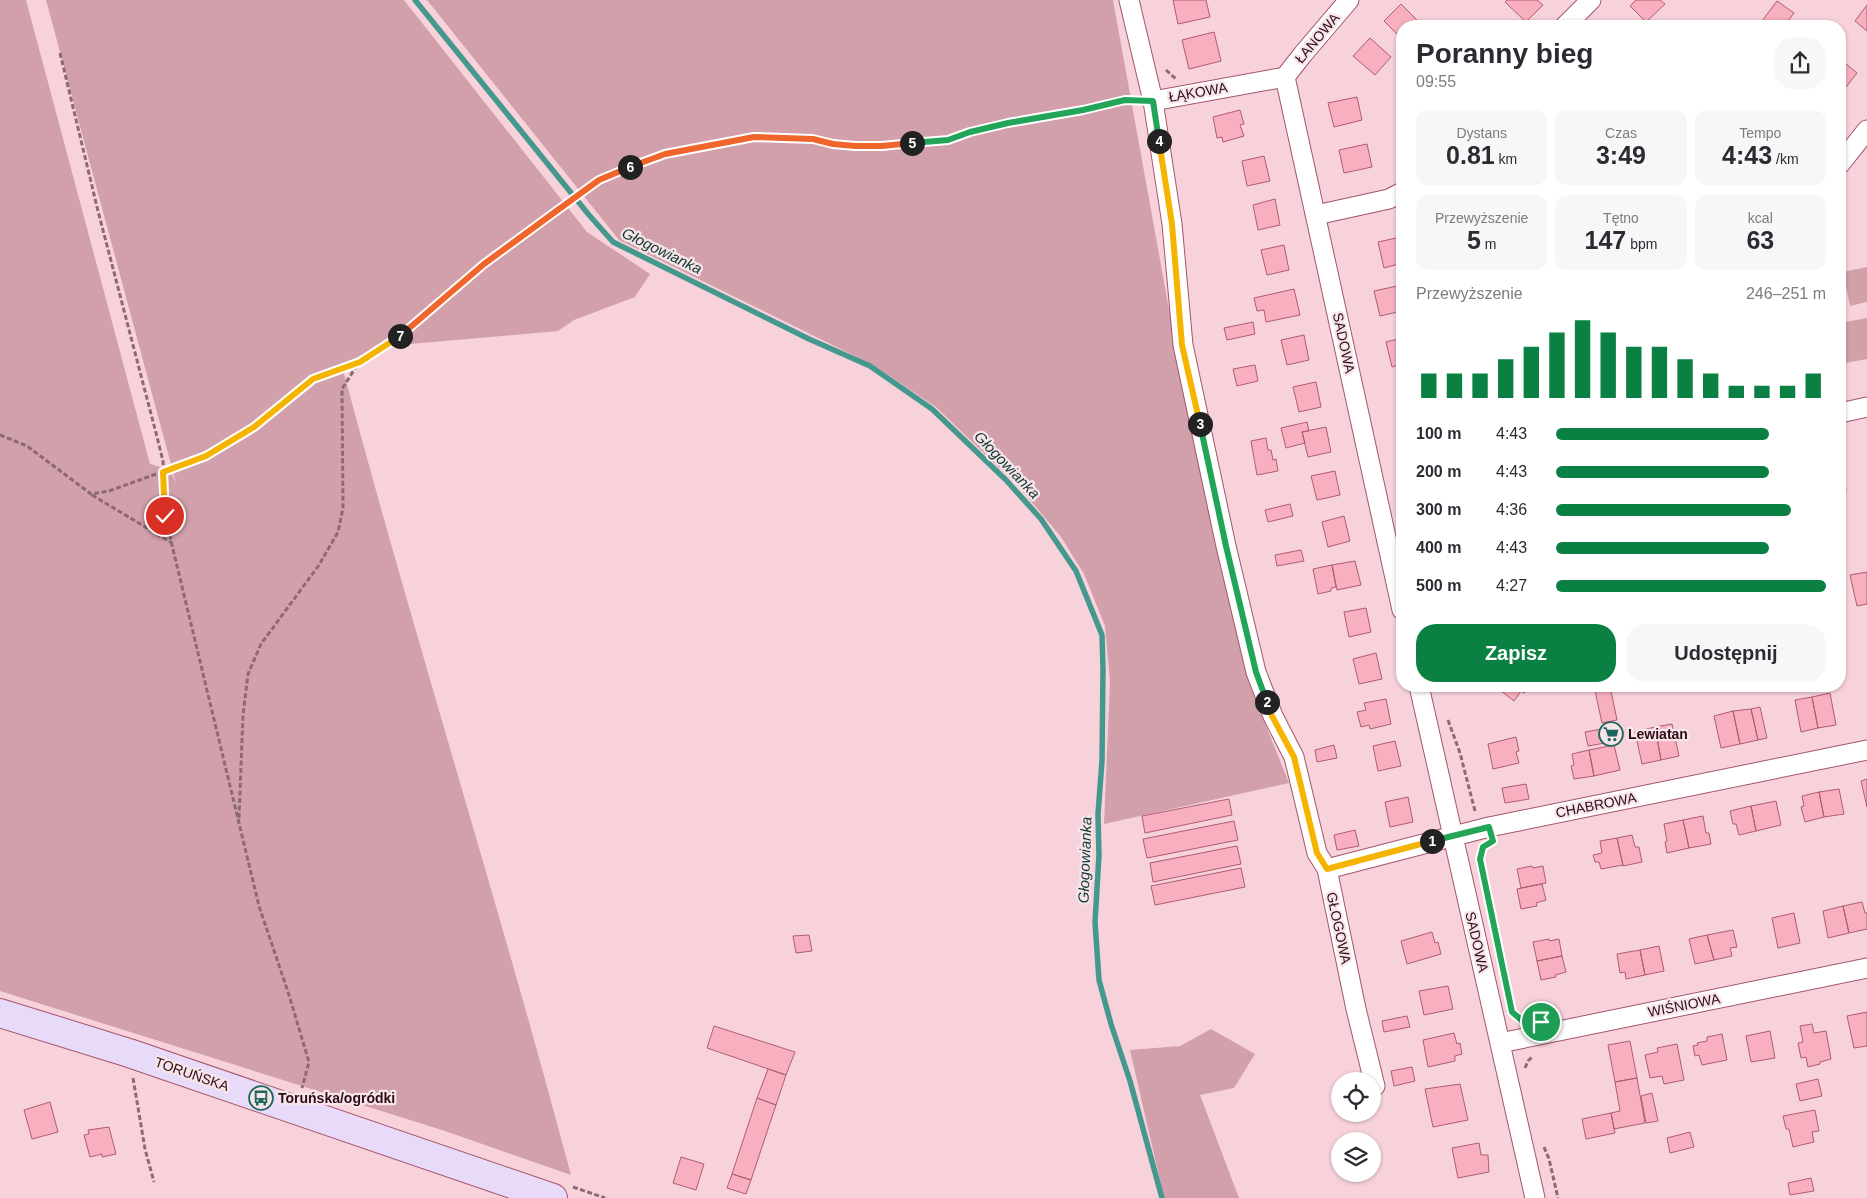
<!DOCTYPE html>
<html lang="pl">
<head>
<meta charset="utf-8">
<style>
  :root { --surface:#fff; --page:#f7f7f7; --text:#2b2b33; --muted:#7c7c81; --accent:#0b8043 }
  body { margin:0; font-family:Arial,sans-serif; background:var(--page); color:var(--text); height:100vh; display:flex; flex-direction:column; font-size:19px; white-space:nowrap }
  * { box-sizing:border-box; margin:0 }
  p { font-size:16px; color:var(--muted) }
  .icon { flex:none; width:28px; height:28px; fill:none; stroke:currentColor; stroke-width:2; stroke-linecap:round; stroke-linejoin:round }
  .map { position:relative; flex:1; overflow:hidden }
  .drawer { position:absolute; left:1396px; top:20px; width:450px; height:672px; display:flex; flex-direction:column; background:var(--surface); border-radius:20px; box-shadow:0 1px 4px #0004 }
  .drawer>* { flex:none }
  .controls { position:absolute; left:1331px; top:1072px; display:grid; gap:10px }
  .controls a { display:grid; place-items:center; width:50px; height:50px; border-radius:50%; background:var(--surface); box-shadow:0 1px 4px #0004; font-size:25px }
  .pin { position:absolute; display:grid; place-items:center; width:42px; height:42px; color:#fff; margin:-21px; border:2px solid #fff; border-radius:50%; box-shadow:0 1px 5px #0007 }
  .km { position:absolute; width:25px; height:25px; margin:-12px; border-radius:50%; background:#222; color:#fff; font-size:14px; line-height:25px; text-align:center }
  .round { display:grid; place-items:center; flex:none; width:52px; height:52px; border-radius:20px; background:var(--page) }
  .summary { display:flex; align-items:center; justify-content:space-between; height:85px; padding:0 20px }
  h1 { font-size:28px; font-weight:700; line-height:38px }
  .stats { display:grid; grid-template-columns:repeat(3,1fr); gap:8px; height:85px; padding:5px 20px }
  .stats div { display:grid; align-content:center; border-radius:12px; background:var(--page); text-align:center }
  .stats b { font-size:25px; font-weight:700 }
  .stats small { font-size:14px; font-weight:400 }
  .stats p { font-size:14px }
  .chart { height:140px; padding:10px 20px }
  .chart p { display:flex; justify-content:space-between }
  .chart svg { width:100%; height:90px; margin-top:5px; stroke:var(--accent); stroke-width:6 }
  .cta { display:flex; gap:10px; margin-top:auto; padding:10px 20px }
  .cta a { flex:1; height:58px; border-radius:20px; background:var(--accent); color:#fff; font-size:20px; font-weight:700; line-height:58px; text-align:center }
  .cta a+a { background:var(--page); color:var(--text) }
  ul { padding:0 20px; list-style:none; font-size:16px }
  li { display:grid; grid-template-columns:80px 60px 1fr; align-items:center; height:38px }
  li i { height:12px; border-radius:6px; background:var(--accent) }
  .map>svg:first-child { display:block }
  .green { fill:#d2a0ab }
  .lines { fill:none; stroke-linecap:round; stroke-linejoin:round }
  .stream { stroke:#44988d; stroke-width:5.5 }
  .building { fill:#f8afc0; stroke:#af5c73 }
  .street-casing { stroke:#a5546b; stroke-width:21 }
  .secondary-casing { stroke:#a5546b; stroke-width:30 }
  .path { stroke:#8d6a73; stroke-width:3; stroke-dasharray:5 2.5; stroke-linecap:butt }
  .street { stroke:#fff; stroke-width:19 }
  .secondary { stroke:#e8daf9; stroke-width:28 }
  .split-1-casing { stroke:#fff; stroke-width:10 }
  .split-2-casing { stroke:#fff; stroke-width:10 }
  .split-3-casing { stroke:#fff; stroke-width:10 }
  .split-4-casing { stroke:#fff; stroke-width:10 }
  .split-5-casing { stroke:#fff; stroke-width:10 }
  .split-6-casing { stroke:#fff; stroke-width:10 }
  .split-7-casing { stroke:#fff; stroke-width:10 }
  .split-8-casing { stroke:#fff; stroke-width:10 }
  .split-1 { stroke:#22a559; stroke-width:6 }
  .split-2 { stroke:#f5b400; stroke-width:6 }
  .split-3 { stroke:#22a559; stroke-width:6 }
  .split-4 { stroke:#f5b400; stroke-width:6 }
  .split-5 { stroke:#22a559; stroke-width:6 }
  .split-6 { stroke:#f0652b; stroke-width:6 }
  .split-7 { stroke:#f0652b; stroke-width:6 }
  .split-8 { stroke:#f5b400; stroke-width:6 }
  .labels { text-anchor:middle; stroke-width:4.5; stroke-linejoin:round; paint-order:stroke }
  .street-label { font-size:14px; fill:#2e0d17; stroke:#f8e5e9 }
  .poi-label { font-size:14px; font-weight:bold; fill:#2e0d17; stroke:#f8e5e9; text-anchor:start }
  .water-label { font-size:15px; font-style:italic; fill:#0f3833; stroke:#f8e5e9 }
</style>
</head>
<body>
<div class="map">
<svg width="1867" height="1198" viewBox="0 0 1867 1198">
  <rect width="100%" height="100%" fill="#f8d2da"/>
  <path class="green" d="M0 0H26L150 464 170 470 176 483 46 0H404L587 232 650 274 635 297 574 320 558 331 376 347 342 366C414 637 499 904 571 1175L445 1131 0 991Z
    M427 0H1113L1178 359 1260 711 1289 783 1104 824 1110 681 1105 626 1084 574 1061 537 1019 487 936 407 873 365 619 240Z
    M1867 267V302L1850 306 1843 272Z
    M1867 318V359L1840 364V323Z
    M1211 1029 1255 1054 1234 1088 1200 1095 1239 1198H1164L1130 1050 1180 1046Z"/>
  <g class="lines">
    <path class="stream" d="M415 0 589 215 613 242 809 339 870 366 932 409 1006 480 1041 519 1076 571 1102 635 1103 669 1102 761 1098 814 1099 855 1095 922 1099 980 1111 1024 1130 1081 1162 1198"/>
  </g>
  <path class="building" d="M1173 0H1206L1210 17 1178 24Z
    M1507 0H1537L1543 5 1526 22 1505 2Z
    M1636 0H1660L1665 4 1646 22 1630 6Z
    M1777 1 1794 13 1784 26H1768L1762 21Z
    M1401 4 1421 24 1419 26H1402V39L1384 21Z
    M1867 5V31L1855 21Z
    M1214 32 1221 61 1189 69 1182 40Z
    M1370 38 1391 57 1375 75 1353 56Z
    M1840 59 1857 73 1846 87 1840 82Z
    M1357 97 1362 120 1334 127 1328 103Z
    M1240 110 1244 124 1240 125 1244 136 1223 142 1222 137 1217 138 1213 117Z
    M1367 144 1372 167 1344 173 1339 150Z
    M1264 156 1270 181 1247 186 1242 161Z
    M1275 199 1280 225 1258 230 1253 205Z
    M1401 237 1402 263 1384 268 1378 242Z
    M1284 245 1289 270 1267 275 1261 250Z
    M1397 286 1402 311 1380 316 1374 291Z
    M1294 289 1300 315 1266 322 1264 310 1257 311 1254 298Z
    M1253 322 1255 334 1227 340 1224 328Z
    M1304 335 1309 360 1287 365 1281 340Z
    M1402 338V364L1392 367 1386 342Z
    M1255 365 1258 381 1237 386 1233 369Z
    M1316 382 1321 407 1299 412 1293 387Z
    M1402 393V418L1397 394Z
    M1307 422 1309 431 1302 432 1305 443 1286 448 1281 428Z
    M1326 427 1331 452 1308 457 1302 432Z
    M1266 438 1268 450H1271L1273 460 1276 459 1278 471 1257 475 1251 441Z
    M1840 463 1846 490 1840 492Z
    M1335 471 1340 495 1317 500 1311 476Z
    M1290 504 1293 516 1268 522 1265 510Z
    M1344 516 1350 541 1328 547 1322 522Z
    M1301 550 1304 561 1277 566 1275 555Z
    M1355 561 1361 585 1337 590 1332 565Z
    M1332 565 1336 587 1331 588V591L1318 594 1313 569Z
    M1867 572V604L1857 606 1850 575Z
    M1366 608 1371 632 1349 637 1344 612Z
    M1376 653 1382 679 1359 684 1353 659Z
    M1495 686H1529L1524 693 1521 691 1514 701Z
    M1594 686H1610L1617 720 1602 723Z
    M1830 693 1836 725 1818 728 1812 697Z
    M1812 697 1818 728 1801 732 1795 700Z
    M1386 699 1391 724 1370 729 1369 725 1361 727 1357 712 1366 710 1364 703Z
    M1760 707 1767 738 1758 740 1751 709Z
    M1751 709 1758 740 1740 744 1733 711Z
    M1733 711 1740 744 1721 748 1714 716Z
    M1672 724 1679 756 1661 760 1655 727Z
    M1655 727 1661 760 1642 764 1635 732Z
    M1602 729 1605 743 1588 746 1585 732Z
    M1516 737 1519 751 1516 752 1519 763 1493 769 1488 744Z
    M1395 741 1401 766 1378 771 1373 746Z
    M1334 745 1337 758 1317 762 1315 750Z
    M1614 745 1620 770 1594 776 1589 750Z
    M1589 750 1594 776 1574 779 1571 766 1574 765 1572 754Z
    M1867 779V807L1861 781Z
    M1526 784 1529 799 1505 803 1502 788Z
    M1839 789 1844 814 1824 817 1819 792Z
    M1819 792 1824 817 1805 822 1801 807 1804 806 1802 796Z
    M1408 797 1413 822 1390 827 1385 802Z
    M1229 799 1232 815 1145 833 1142 816Z
    M1776 801 1781 825 1756 831 1751 806Z
    M1751 806 1756 831 1739 835 1736 824H1733L1730 811Z
    M1703 816 1706 833H1709L1711 844 1689 848 1683 820Z
    M1683 820 1689 848 1667 853 1665 842 1667 841 1664 824Z
    M1234 821 1238 840 1147 858 1143 839Z
    M1355 830 1359 846 1337 850 1334 835Z
    M1632 835 1635 847H1639L1642 862 1623 866 1617 838Z
    M1617 838 1623 865 1601 869 1599 862H1595L1593 855 1602 853 1600 841Z
    M1237 846 1241 864 1153 882 1150 863Z
    M1532 866 1533 868 1543 866 1546 883 1521 888 1517 869Z
    M1241 868 1245 887 1155 905 1151 886Z
    M1542 884 1546 900 1536 903 1537 906 1521 909 1517 889Z
    M1862 902 1865 913H1867V929L1849 933 1843 906Z
    M1843 906 1849 933 1828 938 1823 911Z
    M1794 913 1800 943 1778 948 1772 918Z
    M1733 930 1737 947 1730 948 1732 956 1714 960 1707 935Z
    M1432 932 1435 943 1438 942 1441 954 1407 964 1401 941Z
    M809 935 812 951 796 953 793 936Z
    M1707 935 1714 960 1695 964 1689 939Z
    M1549 939V941L1559 939 1562 956 1537 961 1533 942Z
    M1659 946 1664 971 1645 975 1640 950Z
    M1640 950 1645 975 1626 979 1625 972 1620 973 1617 954Z
    M1562 956 1566 972 1555 975 1556 977 1541 980 1537 961Z
    M1448 986 1453 1009 1424 1015 1419 991Z
    M1867 1012V1046L1854 1048 1847 1016Z
    M1407 1016 1410 1027 1384 1032 1382 1021Z
    M1812 1024 1814 1033 1826 1031 1831 1059 1820 1062V1064L1808 1067 1806 1057 1801 1058 1798 1043 1803 1042 1800 1026Z
    M714 1026 795 1052 786 1075 707 1048Z
    M1770 1031 1775 1058 1751 1062 1746 1036Z
    M1454 1033 1457 1044 1460 1043 1462 1054 1455 1056V1061L1428 1067 1423 1040Z
    M1722 1034 1727 1060 1702 1065 1699 1055 1695 1056 1693 1046 1698 1045 1697 1043 1707 1041V1037Z
    M1630 1041 1637 1078 1615 1082 1608 1045Z
    M1677 1044 1684 1080 1664 1084 1662 1076 1650 1078 1645 1055 1658 1052 1657 1048Z
    M1412 1067 1415 1081 1394 1086 1391 1071Z
    M768 1069 786 1075 776 1105 757 1098Z
    M1637 1078 1645 1123 1614 1129 1611 1113 1620 1111 1615 1082Z
    M1818 1079 1822 1096 1800 1101 1796 1084Z
    M1460 1084 1468 1120 1433 1127 1425 1089Z
    M1652 1093 1658 1121 1646 1123 1641 1096Z
    M757 1098 776 1105 751 1180 732 1174Z
    M50 1102 58 1132 32 1139 24 1110Z
    M1815 1110 1819 1131 1812 1132 1814 1142 1793 1147 1789 1129H1786L1783 1116Z
    M1611 1113 1615 1133 1586 1139 1582 1119Z
    M109 1127 116 1154 102 1157V1154L90 1157 84 1135 89 1134 88 1130Z
    M1690 1132 1694 1147 1670 1153 1667 1138Z
    M1479 1143 1481 1155H1488L1489 1172 1458 1178 1452 1148Z
    M681 1157 704 1164 696 1190 673 1183Z
    M732 1174 751 1180 746 1194 727 1188Z
    M1811 1178 1814 1191 1790 1195 1788 1183Z"/>
  <g class="lines">
    <g class="street-casing">
      <path id="street" d="M1129 0 1153 101 1285 77
        M1565 26 1591 0
        M1285 77 1402 610
        M1285 77 1303 54 1349 0
        M1153 101 1172 224 1183 345 1226 546 1256 672 1273 716 1294 757 1317 853 1327 869 1356 1009 1375 1086
        M1840 164 1867 130
        M1316 215 1389 199 1402 192
        M1840 413 1867 407
        M1419 686 1535 1198
        M1327 869 1489 827 1867 750
        M1500 1043 1867 968"/>
    </g>
    <g class="secondary-casing">
      <path id="secondary" d="M0 1013 129 1053 553 1198"/>
    </g>
    <path class="path" d="M60 53 98 211 156 433 163 461 165 516 259 906 289 995 309 1062 302 1088
      M1166 70 1176 79
      M1840 192 1844 182
      M0 435 27 446 91 494 109 491 206 456 254 427 313 379 360 362 393 341 484 264 582 192 599 180 621 170 665 154 754 137 813 139 833 144 855 146H882L948 140 970 132 1008 123 1083 111 1125 100 1135 99
      M92 495 172 543
      M1398 628 1402 649
      M1448 720 1460 753 1475 811
      M239 818 243 715 248 674 261 644 319 565 338 532 343 508 342 389 359 362
      M1483 848 1480 859 1484 878
      M1512 1011 1522 1020
      M1525 1068 1528 1061 1532 1057
      M133 1078 145 1149 154 1182
      M1544 1147 1549 1159 1558 1198
      M573 1187 605 1198"/>
    <use href="#street" class="street"/>
    <use href="#secondary" class="secondary"/>
  </g>
  <g class="lines">
    <g class="split-1-casing">
      <path id="split-1" d="M1432 841 1489 827 1493 841 1483 847 1480 859 1512 1012 1525 1023 1541 1022"/>
    </g>
    <g class="split-2-casing">
      <path id="split-2" d="M1267 702 1272 716 1294 757 1317 853 1327 869 1432 841"/>
    </g>
    <g class="split-3-casing">
      <path id="split-3" d="M1200 424 1226 546 1256 672 1267 702"/>
    </g>
    <g class="split-4-casing">
      <path id="split-4" d="M1159 141 1172 224 1182 345 1200 424"/>
    </g>
    <g class="split-5-casing">
      <path id="split-5" d="M912 143 948 140 970 132 1008 123 1083 110 1125 100 1153 101 1159 141"/>
    </g>
    <g class="split-6-casing">
      <path id="split-6" d="M630 167 665 154 754 137 813 139 833 144 855 146H882L912 143"/>
    </g>
    <g class="split-7-casing">
      <path id="split-7" d="M400 336 484 264 555 212 599 180 630 167"/>
    </g>
    <g class="split-8-casing">
      <path id="split-8" d="M165 516 163 472 206 456 254 427 313 379 360 362 400 336"/>
    </g>
    <use href="#split-1" class="split-1"/>
    <use href="#split-2" class="split-2"/>
    <use href="#split-3" class="split-3"/>
    <use href="#split-4" class="split-4"/>
    <use href="#split-5" class="split-5"/>
    <use href="#split-6" class="split-6"/>
    <use href="#split-7" class="split-7"/>
    <use href="#split-8" class="split-8"/>
  </g>
  <defs>
    <g id="supermarket-ring" transform="scale(1.25)"><circle r="9.5" fill="#f8e5e9" stroke="#1c665d" stroke-width="1.5"/><path d="M-6-5.5h2.5l.6 2H6L4.5 2H-2.5L-4.4-4H-6ZM-1.5 3.2a1.3 1.3 0 1 0 .1 0ZM3 3.2a1.3 1.3 0 1 0 .1 0Z" fill="#1c665d"/></g>
    <g id="bus-ring" transform="scale(1.25)"><circle r="9.5" fill="#f8e5e9" stroke="#1c665d" stroke-width="1.5"/><path d="M-5-6H5V4H4V6H2V4H-2V6H-4V4H-5ZM-3.5-4V0h7V-4ZM-3.5 1.2v1.5H-2V1.2ZM2 1.2v1.5H3.5V1.2Z" fill="#1c665d"/></g>
  </defs>
  <g fill-rule="evenodd">
    <use href="#supermarket-ring" x="1611" y="734"/>
    <use href="#bus-ring" x="261" y="1098"/>
  </g>
  <g class="labels">
    <g class="street-label">
      <text transform="translate(1317 38) rotate(-50)" y="5">ŁANOWA</text>
      <text transform="translate(1198 92) rotate(-10)" y="5">ŁĄKOWA</text>
      <text transform="translate(1344 343) rotate(78)" y="5">SADOWA</text>
      <text transform="translate(1596 805) rotate(-11)" y="5">CHABROWA</text>
      <text transform="translate(1339 928) rotate(78)" y="5">GŁOGOWA</text>
      <text transform="translate(1477 942) rotate(77)" y="5">SADOWA</text>
      <text transform="translate(1684 1005) rotate(-11)" y="5">WIŚNIOWA</text>
      <text transform="translate(192 1074) rotate(19)" y="5">TORUŃSKA</text>
    </g>
    <g class="poi-label">
      <text x="1628" y="739">Lewiatan</text>
      <text x="278" y="1103">Toruńska/ogródki</text>
    </g>
    <g class="water-label">
      <text transform="translate(662 251) rotate(26)" y="5">Głogowianka</text>
      <text transform="translate(1007 465) rotate(46)" y="5">Głogowianka</text>
      <text transform="translate(1085 860) rotate(-88)" y="5">Głogowianka</text>
    </g>
  </g>
</svg>
<div class="controls">
<a><svg class="icon" aria-label="locate" viewBox="0 0 24 24"><circle cx="12" cy="12" r="6"/><path d="M12 2v4M12 18v4M2 12h4M18 12h4"/></svg></a>
<a><svg class="icon" aria-label="layers" viewBox="0 0 24 24"><path d="M12 4l9 5-9 5-9-5zM3 14l9 5 9-5"/></svg></a>
</div>
<div class="pin" style="left:1541px;top:1022px;background:#1e9e55"><svg class="icon" aria-label="arrive" viewBox="0 0 24 24"><path d="M6 21V4h12l-3 4 3 4H6"/></svg></div>
<div class="pin" style="left:165px;top:516px;background:#d93025"><svg class="icon" aria-label="check" viewBox="0 0 24 24"><path d="M5 12l5 5 9-10"/></svg></div>
<b class="km" style="left:1432px;top:841px">1</b>
<b class="km" style="left:1267px;top:702px">2</b>
<b class="km" style="left:1200px;top:424px">3</b>
<b class="km" style="left:1159px;top:141px">4</b>
<b class="km" style="left:912px;top:143px">5</b>
<b class="km" style="left:630px;top:167px">6</b>
<b class="km" style="left:400px;top:336px">7</b>
<section class="drawer">
<div class="summary"><div><h1>Poranny bieg</h1><p>09:55</p></div><a class="round"><svg class="icon" aria-label="share" viewBox="0 0 24 24"><path d="M12 15V3M7 8l5-5 5 5M5 13v7h14v-7"/></svg></a></div>
<div class="stats">
<div><p>Dystans</p><b>0.81<small> km</small></b></div>
<div><p>Czas</p><b>3:49</b></div>
<div><p>Tempo</p><b>4:43<small> /km</small></b></div>
</div>
<div class="stats">
<div><p>Przewyższenie</p><b>5<small> m</small></b></div>
<div><p>Tętno</p><b>147<small> bpm</small></b></div>
<div><p>kcal</p><b>63</b></div>
</div>
<div class="chart"><p><span>Przewyższenie</span>246–251 m</p>
<svg viewBox="0 0 160 44" preserveAspectRatio="none"><path d="M5 44V32M15 44V32M25 44V32M35 44V25M45 44V19M55 44V12M65 44V6M75 44V12M85 44V19M95 44V19M105 44V25M115 44V32M125 44V38M135 44V38M145 44V38M155 44V32"/></svg>
</div>
<ul>
<li><b>100 m</b>4:43<i style="width:79%"></i></li>
<li><b>200 m</b>4:43<i style="width:79%"></i></li>
<li><b>300 m</b>4:36<i style="width:87%"></i></li>
<li><b>400 m</b>4:43<i style="width:79%"></i></li>
<li><b>500 m</b>4:27<i style="width:100%"></i></li>
</ul>
<div class="cta"><a>Zapisz</a><a>Udostępnij</a></div>
</section>
</div>
</body>
</html>
